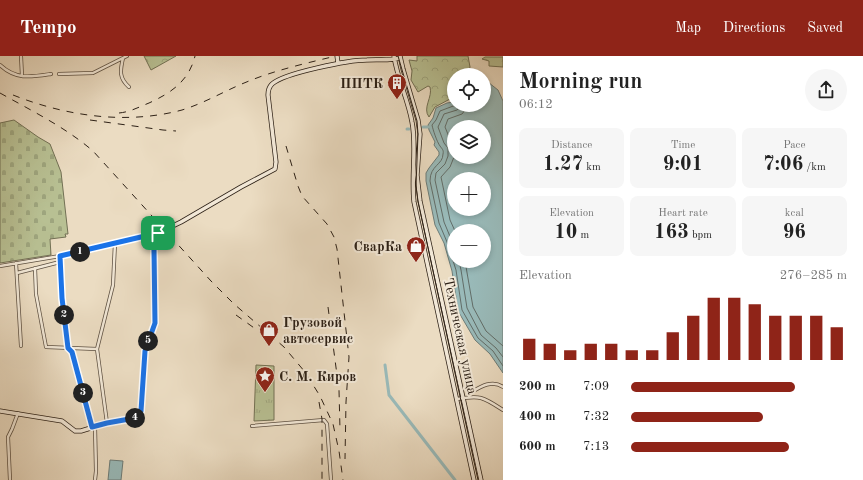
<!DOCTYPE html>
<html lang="en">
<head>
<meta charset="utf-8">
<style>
  :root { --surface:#fff; --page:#f6f6f6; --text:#222; --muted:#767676; --accent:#8f2418 }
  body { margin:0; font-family:"Old Standard TT",serif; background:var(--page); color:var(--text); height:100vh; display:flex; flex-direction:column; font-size:15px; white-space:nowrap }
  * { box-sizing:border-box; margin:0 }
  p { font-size:13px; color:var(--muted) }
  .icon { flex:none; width:22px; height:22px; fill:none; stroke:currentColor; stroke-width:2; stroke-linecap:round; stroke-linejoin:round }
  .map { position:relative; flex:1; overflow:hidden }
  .drawer { display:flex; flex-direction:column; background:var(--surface); width:360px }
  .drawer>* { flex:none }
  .fabs { position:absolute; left:447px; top:12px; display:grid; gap:8px }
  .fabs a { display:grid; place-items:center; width:44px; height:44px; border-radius:50%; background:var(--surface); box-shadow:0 2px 6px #0003; font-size:20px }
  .pin { position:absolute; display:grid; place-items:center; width:34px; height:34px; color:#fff; margin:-17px; border-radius:8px; box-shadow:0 2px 6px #0006 }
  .km { position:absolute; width:20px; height:20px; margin:-10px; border-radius:50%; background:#222; color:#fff; font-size:11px; line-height:20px; text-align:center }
  .round { display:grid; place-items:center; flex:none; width:42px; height:42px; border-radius:21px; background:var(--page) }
  .overview { display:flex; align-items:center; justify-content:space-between; height:68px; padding:0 16px }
  h1 { font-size:22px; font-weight:800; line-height:30px }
  .figures { display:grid; grid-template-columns:repeat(3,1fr); gap:6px; height:68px; padding:4px 16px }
  .figures div { display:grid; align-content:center; border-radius:8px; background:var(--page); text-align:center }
  .figures b { font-size:20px; font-weight:800 }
  .figures small { font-size:11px; font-weight:400 }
  .figures p { font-size:11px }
  .chart { height:112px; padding:8px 16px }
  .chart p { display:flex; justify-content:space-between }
  .chart svg { width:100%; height:72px; margin-top:4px; stroke:var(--accent); stroke-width:6 }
  ul { padding:0 16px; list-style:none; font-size:13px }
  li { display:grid; grid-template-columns:64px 48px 1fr; align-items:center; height:30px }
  li i { height:10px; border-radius:5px; background:var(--accent) }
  header { display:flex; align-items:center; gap:24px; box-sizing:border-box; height:56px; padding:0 20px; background:var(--accent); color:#fff }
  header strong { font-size:19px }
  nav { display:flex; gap:22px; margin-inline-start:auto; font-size:14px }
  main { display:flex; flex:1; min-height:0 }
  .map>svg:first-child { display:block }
  .grass { fill:url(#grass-tufts); stroke:#727054 }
  .forest { fill:url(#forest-crowns); stroke:#727054 }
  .cemetery { fill:url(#cemetery-stones); stroke:#727054 }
  .water { fill:#99bab9; stroke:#6d7c78; fill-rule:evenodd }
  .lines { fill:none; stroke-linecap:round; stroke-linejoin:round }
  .shore { stroke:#626d68; stroke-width:1 }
  .canal { stroke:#99bab9; stroke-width:3 }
  .street-casing { stroke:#5c4f41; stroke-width:4 }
  .secondary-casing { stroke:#2c2016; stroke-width:5 }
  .street { stroke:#f2e8d7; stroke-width:2.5 }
  .secondary { stroke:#f2e8d7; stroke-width:3.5 }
  .tram { stroke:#2c2016; stroke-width:1 }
  .rail { stroke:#2c2016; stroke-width:1; stroke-dasharray:7 7; stroke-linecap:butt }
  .route-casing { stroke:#fff; stroke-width:8 }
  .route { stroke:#1a73e8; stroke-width:5 }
  .labels { text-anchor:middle; stroke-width:4; stroke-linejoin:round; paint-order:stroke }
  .poi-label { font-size:14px; font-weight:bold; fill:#2c2016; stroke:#f2e8d7; text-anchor:end }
  .street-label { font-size:14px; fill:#2c2016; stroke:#f2e8d7 }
</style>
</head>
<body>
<header>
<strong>Tempo</strong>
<nav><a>Map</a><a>Directions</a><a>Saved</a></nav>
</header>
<main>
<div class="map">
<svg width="503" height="424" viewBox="0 0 503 424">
  <defs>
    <pattern id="grass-tufts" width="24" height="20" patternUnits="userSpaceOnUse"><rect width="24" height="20" fill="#b8c093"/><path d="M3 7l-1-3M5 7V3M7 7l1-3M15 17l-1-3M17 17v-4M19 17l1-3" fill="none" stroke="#9ea57e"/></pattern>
    <pattern id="forest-crowns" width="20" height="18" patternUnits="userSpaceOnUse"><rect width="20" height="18" fill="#b8c093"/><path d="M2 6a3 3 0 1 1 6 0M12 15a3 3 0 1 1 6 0" fill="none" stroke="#9ea57e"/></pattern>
    <pattern id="cemetery-stones" width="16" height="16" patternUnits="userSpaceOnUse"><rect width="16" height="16" fill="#b8c093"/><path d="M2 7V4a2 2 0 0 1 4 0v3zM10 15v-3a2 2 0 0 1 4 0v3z" fill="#9ea57e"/></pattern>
  </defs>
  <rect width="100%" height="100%" fill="#ebdcc2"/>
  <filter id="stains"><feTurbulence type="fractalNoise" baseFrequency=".005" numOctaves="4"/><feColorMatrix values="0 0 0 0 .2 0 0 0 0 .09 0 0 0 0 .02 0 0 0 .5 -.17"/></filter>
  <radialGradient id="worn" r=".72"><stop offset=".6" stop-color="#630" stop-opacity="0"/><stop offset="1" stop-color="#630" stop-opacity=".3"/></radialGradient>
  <path class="grass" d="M256 309 274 310V364L254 365Z"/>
  <path class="forest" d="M144 0H176L151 14Z
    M417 0H468L470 11 468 19H454V39L450 43 435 51 429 61C422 52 433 41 430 31L428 30 418 36 411 24 412 15 409 4 417 5Z
    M485 1H503V11L489 10V5L482 3Z"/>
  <path class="cemetery" d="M14 64 38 81 50 88 61 116 68 178H65L66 181 50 183 51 199 0 207V67Z"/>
  <path class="water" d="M484 23 498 34 503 45V317L490 298 475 284 458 255 452 215 444 187 435 169 426 125V117L429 112 439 99V96L434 89 435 86 429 74 428 69 433 62 436 52 447 47 454 46V49H484ZM454 71H484V101H454ZM454 123H484V153H454ZM454 175H484V205H454Z
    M110 404 123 405 121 424H108Z"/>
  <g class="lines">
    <path class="shore" d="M456 49 440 55 436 64 432 69C433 74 437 86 440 90 442 93 444 94 443 98 443 109 430 109 430 125L439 167 447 186 456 214 462 254 478 282 493 295 503 310
      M454 93 445 71 448 63 462 58 469 49
      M454 101 450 111 441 121 450 164 455 175
      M454 190 444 166 435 124 436 117 445 108 448 100V92L444 87 438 71 444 58 457 54 462 49
      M459 205 461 214 467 252 481 279 496 292 503 301
      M465 205 473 251 486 275 503 290"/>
    <path class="canal" d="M423 71H428
      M407 73H409
      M385 309 389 339 455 424"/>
    <g class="street-casing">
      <path id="street" d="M21 0 22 20
        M123 2C120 15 119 22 129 31
        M0 9C16 24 31 21 51 18
        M59 18 93 17 127 0
        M60 200 62 242 68 292 72 296 92 371
        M16 207 21 290
        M0 210 72 198 149 178 158 177
        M35 212 36 238 46 291 97 293
        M17 217 60 206
        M469 341 470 337C480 331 492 323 503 331
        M457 343C481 339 483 341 503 354
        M107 367 97 293 113 229 115 187
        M252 370 324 364 327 368 331 424
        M10 424 8 381 12 373 18 357
        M95 424 96 415 95 371"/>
    </g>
    <g class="secondary-casing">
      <path id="secondary" d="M337 0 338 7
        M394 0C397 22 408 43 412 66 417 91 411 119 414 146L474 424
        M400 0 403 13 418 64 420 78 417 119 420 145 481 424
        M0 355 62 365 75 375H81L107 367 138 360 140 358 142 351 145 295 155 267 154 194V185L158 177 181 166 241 131 275 113 276 106 268 39C268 34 269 31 272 28 284 17 349 4 367 4 378 3 389 5 400 2"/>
    </g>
    <use href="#street" class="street"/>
    <use href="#secondary" class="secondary"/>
    <path class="tram" d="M398 0 417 65 418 78 416 130 418 145 478 424"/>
    <path class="rail" d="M0 37C32 55 65 71 93 95L211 225 234 248 284 291 305 316 320 340 333 368 339 395 343 424
      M13 39C66 60 126 69 182 54 205 47 226 34 249 25 276 14 307 7 336 0
      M119 57C130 56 139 51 149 47 171 37 189 25 195 0
      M90 64 163 74 176 75
      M286 90 298 130 302 140 327 168 334 181 337 193 349 301 346 346 345 403
      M328 251 339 334 340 374
      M236 259 257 274
      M319 346 322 363V424"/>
  </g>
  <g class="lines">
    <g class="route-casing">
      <path id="route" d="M158 177 154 185V194L155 267 145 295 141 355 140 358 135 362 107 367 92 371 72 296 68 292 62 242 60 200Z"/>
    </g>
    <use href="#route" class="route"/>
  </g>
  <defs>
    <g id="building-pin" transform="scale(1)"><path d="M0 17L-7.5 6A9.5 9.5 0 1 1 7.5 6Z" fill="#8f2418" stroke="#f2e8d7"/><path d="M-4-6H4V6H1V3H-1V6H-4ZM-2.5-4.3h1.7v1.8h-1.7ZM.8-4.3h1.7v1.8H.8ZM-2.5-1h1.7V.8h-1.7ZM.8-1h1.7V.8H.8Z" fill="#fff"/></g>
    <g id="shop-pin" transform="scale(1)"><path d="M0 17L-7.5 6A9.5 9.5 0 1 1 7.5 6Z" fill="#8f2418" stroke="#f2e8d7"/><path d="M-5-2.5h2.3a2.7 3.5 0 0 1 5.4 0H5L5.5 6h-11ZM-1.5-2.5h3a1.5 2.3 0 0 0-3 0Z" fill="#fff"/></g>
    <g id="sight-pin" transform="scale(1)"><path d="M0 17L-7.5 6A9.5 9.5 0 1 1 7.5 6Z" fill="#8f2418" stroke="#f2e8d7"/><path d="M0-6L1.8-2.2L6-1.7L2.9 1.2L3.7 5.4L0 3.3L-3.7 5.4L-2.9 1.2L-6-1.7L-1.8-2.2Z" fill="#fff"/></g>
  </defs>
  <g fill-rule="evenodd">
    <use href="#building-pin" x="397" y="27"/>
    <use href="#shop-pin" x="416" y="190"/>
    <use href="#shop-pin" x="269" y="274"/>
    <use href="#sight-pin" x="265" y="320"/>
  </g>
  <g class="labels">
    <g class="poi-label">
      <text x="383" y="32">ППТК</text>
      <text x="402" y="195">СварКа</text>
      <text x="283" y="271" text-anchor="start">Грузовой<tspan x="283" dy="16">автосервис</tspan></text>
      <text x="279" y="325" text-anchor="start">С. М. Киров</text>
    </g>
    <g class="street-label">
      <text transform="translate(461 280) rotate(78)" y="5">Техническая улица</text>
    </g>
  </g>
  <rect width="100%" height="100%" filter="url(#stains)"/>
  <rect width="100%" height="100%" fill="url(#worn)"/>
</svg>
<div class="fabs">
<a><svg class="icon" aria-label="locate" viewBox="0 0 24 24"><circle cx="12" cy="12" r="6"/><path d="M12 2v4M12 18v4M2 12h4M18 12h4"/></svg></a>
<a><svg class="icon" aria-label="layers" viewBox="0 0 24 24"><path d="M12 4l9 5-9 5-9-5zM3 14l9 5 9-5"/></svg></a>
<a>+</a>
<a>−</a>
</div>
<div class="pin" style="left:158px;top:177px;background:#1e9e55"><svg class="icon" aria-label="arrive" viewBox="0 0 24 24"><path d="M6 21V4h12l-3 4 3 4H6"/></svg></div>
<b class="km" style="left:80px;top:196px">1</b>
<b class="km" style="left:64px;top:259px">2</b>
<b class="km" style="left:83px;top:337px">3</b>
<b class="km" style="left:135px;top:362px">4</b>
<b class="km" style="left:148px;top:285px">5</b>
</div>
<section class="drawer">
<div class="overview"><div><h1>Morning run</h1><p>06:12</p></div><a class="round"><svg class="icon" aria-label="share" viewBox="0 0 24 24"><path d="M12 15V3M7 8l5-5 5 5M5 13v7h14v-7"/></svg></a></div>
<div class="figures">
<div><p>Distance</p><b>1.27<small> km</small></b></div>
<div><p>Time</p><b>9:01</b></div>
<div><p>Pace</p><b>7:06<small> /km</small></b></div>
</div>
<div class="figures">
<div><p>Elevation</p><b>10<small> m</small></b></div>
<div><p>Heart rate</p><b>163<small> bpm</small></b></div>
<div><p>kcal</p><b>96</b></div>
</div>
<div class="chart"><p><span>Elevation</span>276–285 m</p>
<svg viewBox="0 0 160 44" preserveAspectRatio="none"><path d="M5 44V31M15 44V34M25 44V38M35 44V34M45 44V34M55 44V38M65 44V38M75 44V27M85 44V17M95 44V6M105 44V6M115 44V10M125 44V17M135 44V17M145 44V17M155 44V24"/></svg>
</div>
<ul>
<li><b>200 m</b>7:09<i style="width:76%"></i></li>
<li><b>400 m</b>7:32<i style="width:61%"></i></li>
<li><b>600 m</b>7:13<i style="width:73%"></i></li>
</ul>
</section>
</main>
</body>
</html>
